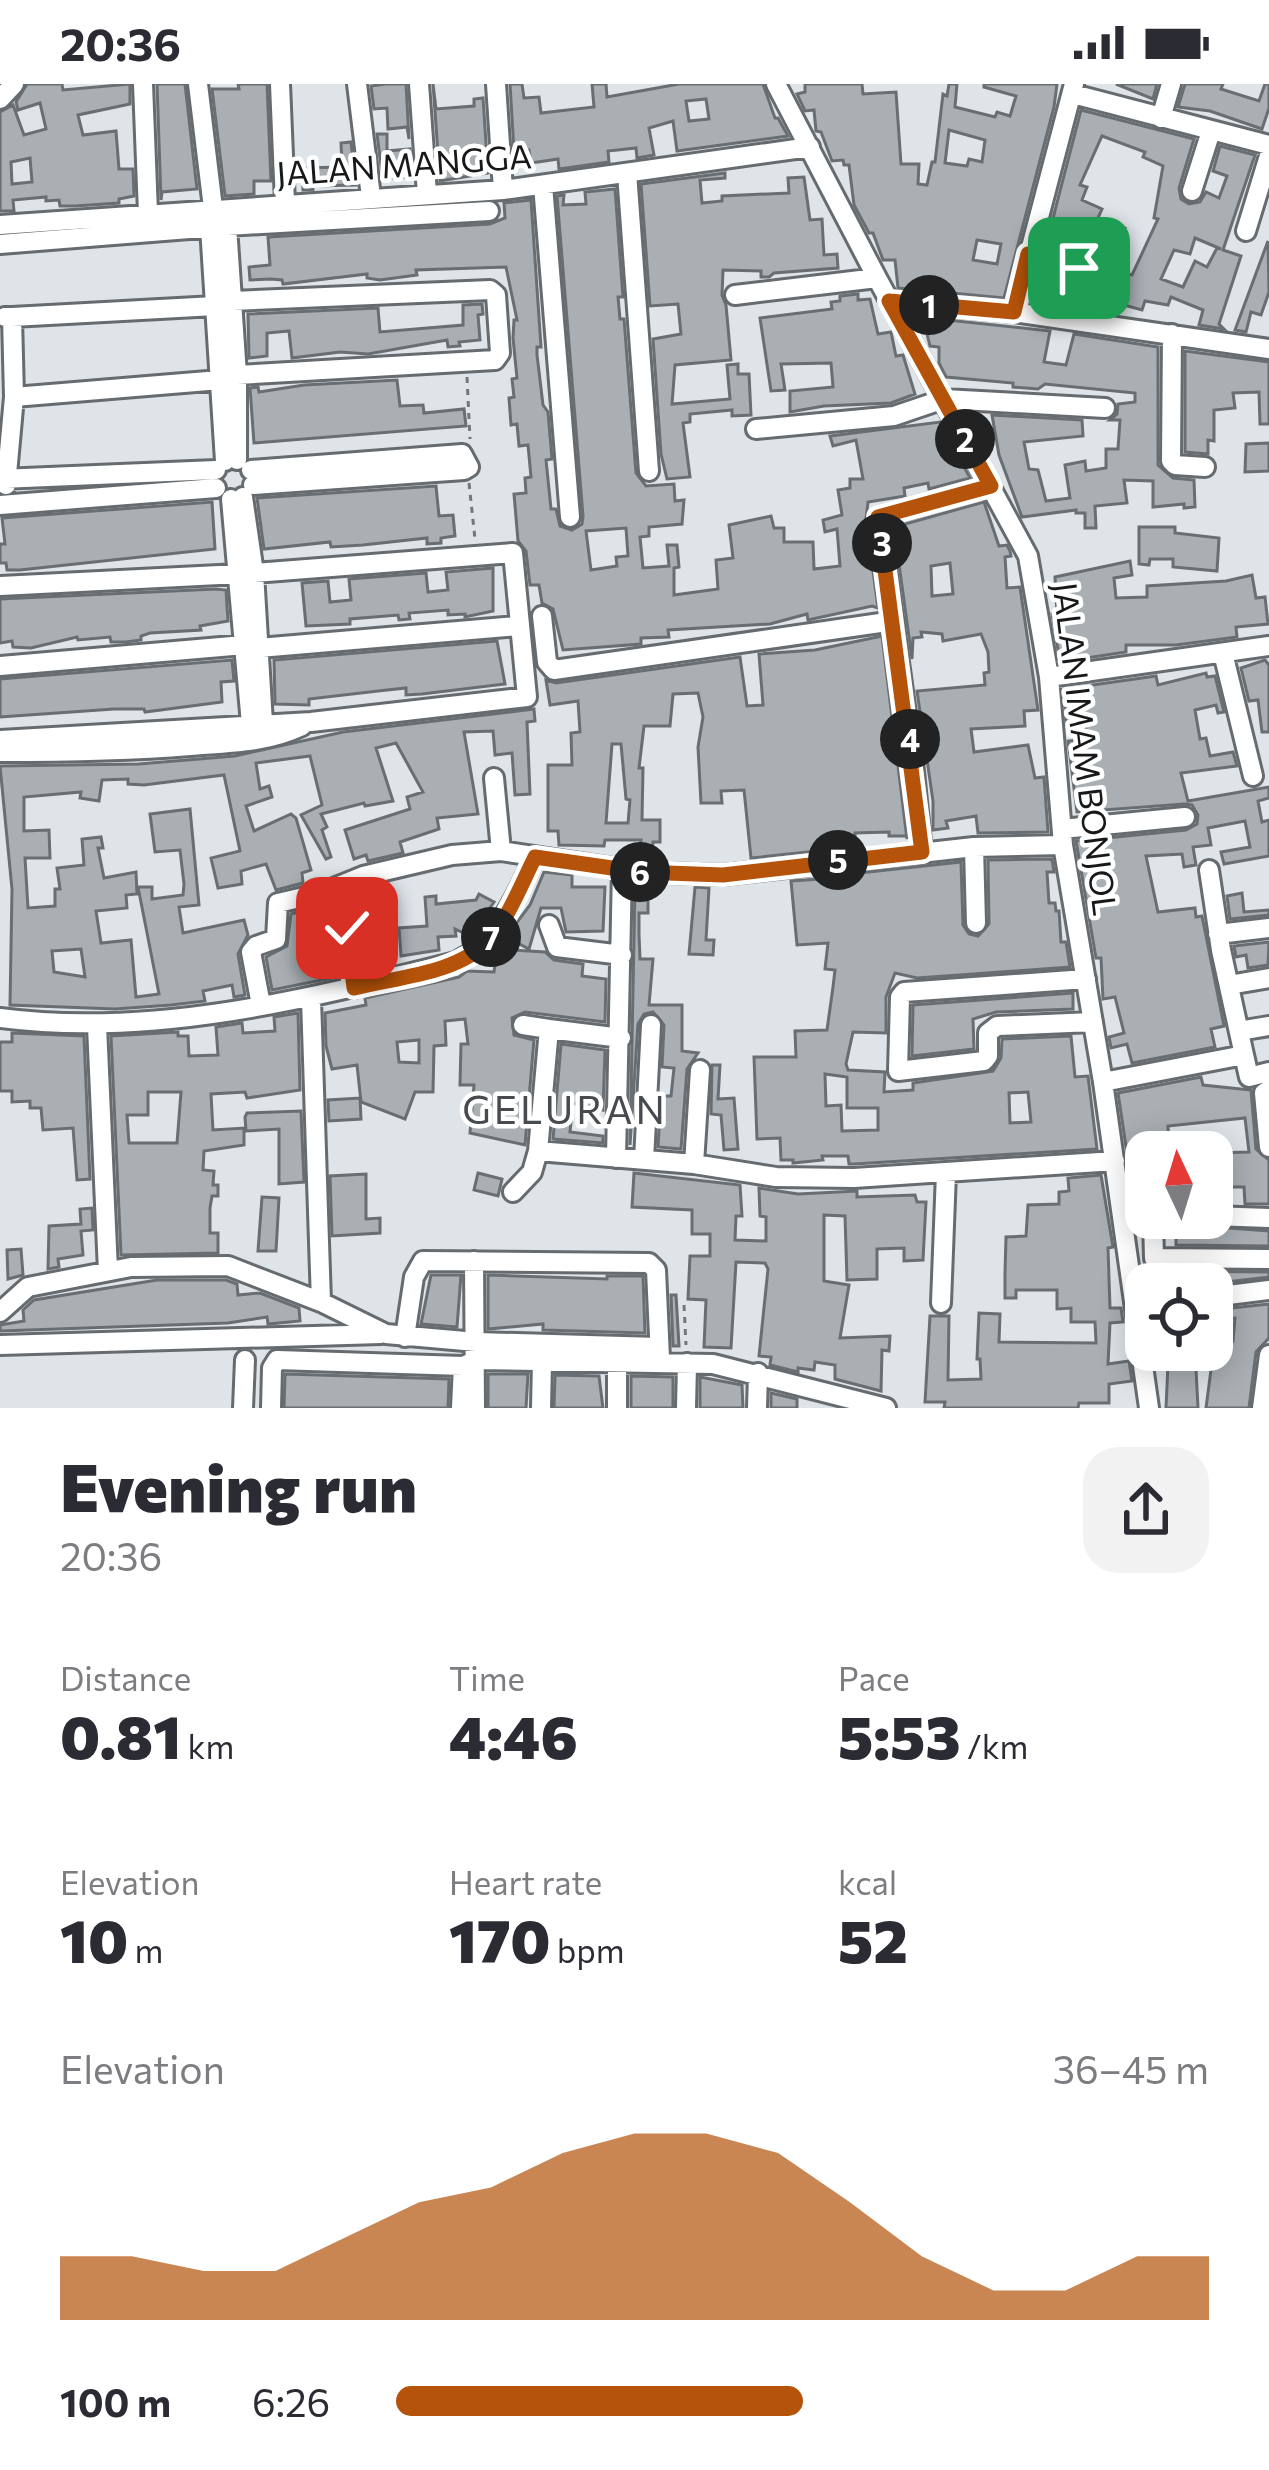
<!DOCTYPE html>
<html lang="en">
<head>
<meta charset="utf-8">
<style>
  :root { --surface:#fff; --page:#f2f2f3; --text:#2b2b33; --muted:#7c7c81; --accent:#b45309 }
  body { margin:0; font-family:Commissioner,sans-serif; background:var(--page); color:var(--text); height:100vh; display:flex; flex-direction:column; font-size:45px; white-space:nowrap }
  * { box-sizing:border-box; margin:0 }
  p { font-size:39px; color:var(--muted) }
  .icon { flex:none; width:66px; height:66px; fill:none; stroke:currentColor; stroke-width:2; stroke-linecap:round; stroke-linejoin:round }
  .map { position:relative; height:1324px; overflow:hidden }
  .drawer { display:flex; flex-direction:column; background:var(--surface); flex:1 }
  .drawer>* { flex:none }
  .needle { width:78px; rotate:356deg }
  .tools { position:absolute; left:1125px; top:1047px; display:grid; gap:24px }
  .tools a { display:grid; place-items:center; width:108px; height:108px; border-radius:24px; background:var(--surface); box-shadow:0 6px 30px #0003; font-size:60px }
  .pin { position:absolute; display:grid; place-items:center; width:102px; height:102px; color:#fff; margin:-51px; border-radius:24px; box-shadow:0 6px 18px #0006 }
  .km { position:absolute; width:60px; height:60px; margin:-30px; border-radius:50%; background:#222; color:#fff; font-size:33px; line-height:60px; text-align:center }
  .round { display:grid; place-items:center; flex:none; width:126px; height:126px; border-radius:36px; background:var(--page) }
  .overview { display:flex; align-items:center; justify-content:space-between; height:204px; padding:0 60px }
  h1 { font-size:66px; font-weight:800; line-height:90px }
  .stats { display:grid; grid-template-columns:repeat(3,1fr); gap:18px; height:204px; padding:12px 60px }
  .stats div { display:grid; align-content:center }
  .stats b { font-size:60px; font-weight:800 }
  .stats small { font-size:33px; font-weight:400 }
  .stats p { font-size:33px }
  .chart { height:336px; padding:24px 60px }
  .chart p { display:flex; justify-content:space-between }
  .chart svg { width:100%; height:216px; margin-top:12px; fill:var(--accent); opacity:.7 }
  ul { padding:0 60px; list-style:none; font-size:39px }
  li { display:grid; grid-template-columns:192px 144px 1fr; align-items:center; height:90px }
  li i { height:30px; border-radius:15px; background:var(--accent) }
  .status { display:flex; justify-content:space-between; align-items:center; height:84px; padding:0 60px; background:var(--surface); direction:ltr }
  .status svg { height:33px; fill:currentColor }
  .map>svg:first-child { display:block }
  .building { fill:#a9afb3; stroke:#696e72; stroke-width:3; fill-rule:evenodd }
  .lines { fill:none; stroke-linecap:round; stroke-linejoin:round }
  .minor-casing { stroke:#666b6f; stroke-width:24 }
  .path { stroke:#737779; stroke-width:3; stroke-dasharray:6 6; stroke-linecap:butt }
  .minor { stroke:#fff; stroke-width:18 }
  .route-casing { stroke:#fff; stroke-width:24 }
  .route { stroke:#b45309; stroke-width:15 }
  .labels { text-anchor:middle; stroke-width:9; stroke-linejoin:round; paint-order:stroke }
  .street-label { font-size:33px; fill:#16181a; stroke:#fff }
  .quarter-label { font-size:39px; letter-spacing:3px; fill:#474b4f; stroke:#fff }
</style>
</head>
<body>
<div class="status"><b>20:36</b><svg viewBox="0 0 49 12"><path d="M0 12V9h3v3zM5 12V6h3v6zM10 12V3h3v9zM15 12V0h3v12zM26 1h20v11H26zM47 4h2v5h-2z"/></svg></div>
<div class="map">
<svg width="1269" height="1324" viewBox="0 0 1269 1324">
  <rect width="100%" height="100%" fill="#dee4e8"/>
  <path class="building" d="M27 0H62L63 6 130 0V20L78 31 83 51 116 47 119 85H133L134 112 119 115V119L75 122H60L59 116 46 117V113L13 116 14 127H0V28L13 21 24 51 46 45 40 19 18 26 16 18ZM30 74 32 98 12 100 11 78Z
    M157 0H185L197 105 162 108 161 116Z
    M238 0H267L271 97H254V110L225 112 212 5H239Z
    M386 0H406L409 55 407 43 388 45 387 24 374 25 371 2Z
    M433 0 436 25 474 22V15L483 14 488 89 440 97Z
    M510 0H522L524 14 539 13 541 29 594 23 592 0H606L607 13 679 0H763L775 34H778L788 52 677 67 673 37 649 44 654 71 637 74 636 64 608 67 609 78 559 85 558 75 531 79 529 66 514 67ZM706 15 709 35 689 37 686 17Z
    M805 0H862L863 10 896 8 901 80H919L918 100 927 101 932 78H935L943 10 947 12 949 0H957L955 23 995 33 997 28 1010 32 1016 12 984 3V0H1057L1054 23 1004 214 898 204 895 176H883L873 149H869L854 121 849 81H844L843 76 832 77 821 48 816 47 814 26 805 27 797 10 805 8ZM949 46 985 56 982 78 969 75 967 82 945 79ZM977 156 1001 160 997 180 973 176Z
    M1116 0H1157L1153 15Z
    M1185 0H1223L1221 5 1259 17 1265 0H1269V24L1262 45 1210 27 1178 23Z
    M1081 26 1194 55 1179 104 1181 115 1189 120 1200 118 1206 108 1219 114 1227 92 1213 87 1220 62 1255 71 1223 166 1241 172 1219 240 1224 245 1199 241 1203 226 1171 213 1168 221 1145 217 1142 226 1091 212 1087 225 1031 217 1039 187 1081 198 1092 188 1084 173 1046 161ZM1102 52 1145 68 1143 73 1163 82 1154 134 1158 135 1132 191 1112 185 1123 159 1119 158 1125 144 1098 134 1102 125 1082 116 1087 103 1080 101ZM1195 154 1221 165 1217 164 1207 183 1195 177 1183 203 1161 195 1174 166 1190 170Z
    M377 50H387V67L410 65 412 93 391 94V89L382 90Z
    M351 58 356 101 313 102V106H303L301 84 342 83 341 59Z
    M725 89V94L700 96 702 119 722 117V112L789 109 788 94 804 93 810 136 822 135 824 171 837 170 838 184 774 189 769 193H761V187L723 186 722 211 726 221 731 276 675 281 672 320 730 315 727 281 738 280V290H749L751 331 732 332V326L690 330V338L683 339 690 393 667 395 661 370 653 255 681 250 678 220 650 222 641 100Z
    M615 105 623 213H618L620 235H624L636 389 646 402 674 400 675 417 684 416 682 440 649 443V452L640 453 643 484 669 482 667 461H677L679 483 674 484V511L718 505 716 476 733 474 729 441 771 432 774 444H784V458H813L814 485 840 482 837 445 825 448 823 436 842 431 838 406 850 404V395H863L856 356 833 362 830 352 940 338 970 394 929 405 928 399 904 404 905 412 868 418 866 435 878 524 872 522 808 536 807 530 770 540 668 546 669 553 641 554V560L563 566 553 525 542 519 539 501H530L526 467 518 457 514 410 526 409 525 394 531 393 528 361 519 362 517 340 511 341 509 314 514 313 512 295 517 294 513 254 514 236H517L506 183 416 186 417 191 380 196 367 194V190L283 200 282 196 271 195 250 196 249 183 270 181 268 153 490 140 505 134 504 119 531 116 541 263H537V271L543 321 548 328 552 375 546 376 551 425H556L560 442 572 446 582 440 583 432 557 112 564 111 563 121 586 120 585 108ZM626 444 628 472 616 473 617 482 591 486 586 447Z
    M1268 157 1269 208 1261 231 1251 228 1246 248 1235 246Z
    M858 210V216L870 215 878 250 891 248 896 272 903 271 915 310 891 319 824 322 790 328V307L833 303 831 279 781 280 785 306 771 307 760 234 832 225 831 218 840 217V212Z
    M482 220 483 230 478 231 480 256 459 258 460 262 448 263 447 256 368 270 340 268 292 274 289 247 267 249V272L249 274 248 230 378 224 380 248 463 241V221Z
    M919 233 1050 247 1044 278 1066 281 1074 250 1158 263V381L1173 394 1194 396 1195 423 1184 424V420L1153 423V397L1124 396 1127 419 1095 422 1096 444H1085V429H1076V426L1022 433 999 371 992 331 1082 336 1083 352 1024 358 1029 385 1038 386 1046 417 1070 414 1065 381 1085 377 1086 387 1106 384V365H1118L1120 336H1110L1117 330 1118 320 1135 318V309L1045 300 1038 305 1013 303V299L946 293 939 279V263L930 262 925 242H918Z
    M1185 267 1269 278V340H1260L1259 308 1233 309 1235 324 1214 326V357L1208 356V370L1185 368Z
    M397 296 400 322 423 321 424 329 464 325 466 342 254 359 250 304 258 303 259 308 304 301Z
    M1269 359V387L1245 388 1246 360Z
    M436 402 439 432 453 431 455 452 441 454V459L427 460V454L363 461 331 463 330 458 264 465 257 414Z
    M212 418 215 465 20 486H7L6 479H0V460H5L2 434Z
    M984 418 999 462 1007 461 1010 467 1011 472 1005 473 1007 504 1020 503 1038 626 1024 627 1025 642 971 645 974 668 1028 661 1035 694 1044 693 1048 748 978 749 976 732 946 737 948 744 933 746V717L917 607 985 601 984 589 989 588 988 568 981 550 943 557 942 550 921 548 922 553 913 554 912 575 895 451 900 450 898 442ZM950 479 953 510 932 512 931 482Z
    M1139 443H1175V449L1219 454 1217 487 1173 483V475H1150L1149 481 1139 480Z
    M1130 477 1132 491 1114 494 1116 514 1147 513V502L1226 497 1252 491 1256 514 1265 513 1268 540 1236 543 1237 553 1176 561H1126V568L1060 578 1052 530H1057L1055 493Z
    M493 484V527L465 533V530L448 531V526L409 529 410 535 399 536 398 531 350 535V540L306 542 302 499 328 497 330 518 351 516 349 495 426 489 428 508 448 506 446 488Z
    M216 505 226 506 228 537 200 542 201 546 150 549 141 552V556L126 558H111L110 553 78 556 77 553 31 564 13 563 12 557 0 559V515Z
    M882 552 907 755V752H889V748L855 749 856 763 751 774 744 706 721 707 722 719H701L698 663 703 633 698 609 673 610 670 642H644L639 684H643L642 736H660V758H653L652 775 640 774 641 756H605L604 762 559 761 558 747H548V681H572L571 649 580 648 578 617 550 621 546 596 556 599 740 573 747 622 763 621 759 570 815 566ZM612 660H621L626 715 630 716 628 739H606Z
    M497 557 505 600 422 610 406 611V604L378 607 309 615V621L275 620 274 576Z
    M232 576 234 597 221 598 222 618 145 628 144 625H114L0 633V595Z
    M1265 576 1269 581V648H1262L1258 616 1249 617 1241 584Z
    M1206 589 1207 593 1215 592 1224 628 1218 629 1216 621 1195 626 1200 655 1206 654 1210 672 1233 668 1237 682 1181 689 1188 717 1269 703V714L1258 717 1262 738 1269 736V772L1224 780 1221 768 1250 763 1245 737 1208 744 1211 761 1193 763 1196 781 1184 783 1182 770 1146 772 1158 828 1195 824 1196 833 1202 832 1224 942 1211 945 1215 963 1132 979 1127 960 1111 964 1109 953 1124 949 1115 913 1103 915 1101 874H1096L1076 757 1186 746 1197 740 1198 731 1192 721 1184 720 1077 728 1068 657 1087 655 1085 638 1066 640 1064 605 1156 592 1158 601Z
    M534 625 535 637 527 638 530 710 515 711 512 669 495 671 493 647 464 648 478 730 437 734 439 745 400 758 403 769 368 777 366 771 354 775 345 746 410 725 407 713 423 708 396 659 376 664 393 717 365 722 364 719 321 730 327 743 322 746 331 773 326 775 301 731 322 721 310 672 256 679 260 705 269 702 272 713 246 722 254 747 291 730 296 734 311 786 302 789 303 799 276 806 266 780 241 787 242 800 218 804 211 774 240 767 224 691 144 701 128 700V695L102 696 99 717 80 714 81 708 24 713V747L49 746 50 774H25L28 824 55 822V805H60L57 784 84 781 82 755 101 753 103 764H98L104 794 136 788 137 810 126 811 127 824 96 827 101 859 131 856 136 913 159 910 138 803H152V815L183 811 184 800 180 766 155 768 150 730 190 725 199 821 179 823 183 849 244 836 248 851 238 870 245 911 234 913 232 901 203 907 205 917 171 921 115 925 10 921 12 805 0 682 139 680 235 672 343 648ZM81 865 85 893 54 888 52 867Z
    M1052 775 1054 788H1047L1049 819H1055L1056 827H1059L1061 858H1066L1070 883 917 894 895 889 886 913V949L853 948 846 980 848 986 885 988 884 1008 913 1006V999L993 987 1001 974 1002 955 1071 952 1075 993 1088 992 1097 1065 854 1080H849L848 1072H822L823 1076 793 1079V1076H781L780 1054 757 1055 754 973H796L795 947 827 946 833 903 835 886 825 885 828 859 797 861 791 797 850 793V790L961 778 963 841 969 850 978 852 989 840 988 776ZM825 990 847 993V1024H878V1046L842 1047 841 1021 826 1022ZM1028 1008 1031 1038 1010 1039 1009 1009Z
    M544 788 572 791V803H605L603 847 566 848 561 824H541L529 865 506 853 530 821Z
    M635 802H648V829H639V850L640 875H653L649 921H682V967L698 969 687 985 681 1065 658 1063 661 1012H671L674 984 662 983 664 941 653 928 644 930 638 940 630 1061Z
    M695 803 709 804 706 856H714L713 871 689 870Z
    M1242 809 1244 828 1269 826V831L1230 835 1227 812Z
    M479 810 494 818 470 852 455 845 456 852 438 853 439 866 401 872 399 844 427 842 425 813 436 812V820L476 816Z
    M357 812 363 823 301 831 303 861H309V871H315V876L331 875 332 894 272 906 266 873 287 862 291 830Z
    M1269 858 1268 881 1248 884 1246 871 1236 873 1234 862Z
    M497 865 545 868 554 876 583 880 582 892 606 895 605 938 525 928 512 934 514 951 534 956 525 1061 470 1049 474 1001H460L461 960H468L465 935 445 937 446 961 434 962 433 1008H415L405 1035 361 1018 357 981 332 985 326 962 325 929 366 921 365 914 459 893 467 887 494 888ZM419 956V979L399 978 397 958Z
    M1073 909V925L996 928 973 935 974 965 912 972 913 921Z
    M298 929 300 1006 247 1014 245 1008 211 1010 213 1046 244 1044V1061L204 1067 203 1086 214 1087 213 1101H218V1112H212L210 1124V1149H218V1169L121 1171 111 952 178 948V952H188L189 972 218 971 216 943 242 939 243 949 275 947 274 933ZM148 1008H181L177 1059H129L127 1031H148Z
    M12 949 84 952 90 1095 77 1096 73 1044 43 1046 41 1024H30V1017L12 1018V1007H0V958H12Z
    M561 960 605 966 603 1026 573 1019 570 1048 603 1052V1059L553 1055Z
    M712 981H720L718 1015 734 1014 738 1065 724 1066 721 1031 711 1030Z
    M1201 993 1203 1001 1251 1006 1256 1065 1269 1076V1120H1245L1244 1103H1212V1069L1249 1068 1245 1034 1168 1042 1169 1066 1127 1069 1118 1009Z
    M360 1014 361 1035 329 1037 328 1016Z
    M301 1027 304 1098 279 1100V1045L246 1047 245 1033 247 1029Z
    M478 1089 502 1095 498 1112 474 1106Z
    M634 1089 740 1101 742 1132H736L735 1156 766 1157V1133L760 1132 759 1104 798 1110 857 1107V1113L915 1111 917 1118H926L923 1176 904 1177V1164L877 1165V1195L847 1196 845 1132 824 1131V1197L849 1201 840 1254 890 1252 889 1267 882 1266 881 1307 835 1295V1281L815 1278 814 1286 798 1284V1288L770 1281 771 1273 759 1272 768 1185 765 1179 736 1178 731 1264 704 1263 706 1216 688 1215 690 1172H710V1150H692V1126L632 1123Z
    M366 1090V1135L380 1134V1149L332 1152 330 1092Z
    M1101 1091 1113 1163 1108 1164 1110 1224H1121L1123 1238 1110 1239 1108 1280 1129 1277 1132 1297 1109 1300V1319H1079L1078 1324H944L945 1318H925L930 1232H949L948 1296 981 1295 980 1275H977L979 1229 1000 1230 999 1258 1096 1259 1095 1238H1071V1224L1057 1225V1206H1016V1214H1005V1189L1006 1153 1026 1152 1028 1121 1059 1120V1108L1069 1107 1068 1094Z
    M262 1113 279 1114 276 1167H258Z
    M92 1124 93 1146 81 1147 83 1171 58 1175 59 1183 48 1185 49 1142 81 1140 80 1125Z
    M1176 1140 1269 1147V1162L1176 1161Z
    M21 1165 23 1191 8 1195 7 1166Z
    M1150 1187 1269 1188V1193L1209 1200H1157V1193H1151Z
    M431 1191H461L457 1243 421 1240Z
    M488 1191 607 1195V1192H643L645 1249 543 1246V1240L488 1245Z
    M157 1196H226L237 1200 238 1211 260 1209 299 1224 300 1237 268 1240 267 1233 228 1239 0 1247V1241L24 1237 23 1226 34 1216Z
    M671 1211H676L679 1262H673Z
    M1269 1220V1254L1256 1268 1249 1324H1206L1215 1255 1233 1257 1235 1234 1212 1235V1226Z
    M1154 1266H1195L1198 1324H1166L1168 1280H1156Z
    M285 1290 449 1295 448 1324H284Z
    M488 1290H528L526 1324H488Z
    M555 1291 599 1292 603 1324H554Z
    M631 1292 673 1293V1324H631Z
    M700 1293 742 1301 743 1324H700Z
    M771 1309 797 1315V1324H771Z"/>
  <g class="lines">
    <g class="minor-casing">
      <path id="minor" d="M143 0 148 129
        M198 0 213 124
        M280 0 285 119
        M357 0 371 113
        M419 0 427 110
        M496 0 503 106
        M776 0 877 194 1028 472 1049 593 1063 761 1103 998 1149 1324
        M1073 10 1269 61
        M0 15 14 0
        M1161 34 1171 0
        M627 89 649 387
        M543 101 570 433
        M1192 107 1211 47
        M0 141 503 106 810 63
        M227 142 237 291V376
        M210 143 225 377
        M1246 147 1269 72
        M0 160 227 142 489 127
        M1028 170 1079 185
        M735 211 877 194
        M232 217 490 206 496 211 500 269 495 276 237 291
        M889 217 1014 228 1269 265
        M1014 228 1074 0
        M5 233H12L14 313 6 401
        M12 233 215 222
        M1172 250 1171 377 1175 381 1205 383
        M14 313 220 296
        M756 345 894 332 944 315 1105 324
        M251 386 462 370 469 383 464 386 253 401
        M0 395 216 386
        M243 413 254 489 263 639
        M231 415 251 640
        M0 421 216 404
        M0 502 239 490
        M542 532 547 578 554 586 894 537
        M259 564 517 542
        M1223 569 1253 692
        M0 582 244 561
        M1049 593 1269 562
        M0 656 311 638 527 613 513 469 254 489
        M0 668C64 668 127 667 190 662 229 659 266 659 302 642
        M494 694 501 767
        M1062 745 1185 733
        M974 763 976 839
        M922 768 914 687 879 433 991 402
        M1209 786 1221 866 1244 971
        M549 841 557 863 622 871
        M347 844 354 904
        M1218 850 1269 844
        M1086 895 904 908 900 913 898 987 984 977 988 972V949L997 942 1093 938
        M1229 901 1269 894
        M311 915 321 1218
        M261 921 251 868 256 862 276 855 278 819 321 809 363 792 452 771 501 767 640 788 723 791 974 763 1063 761
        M0 934C153 954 308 915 456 878 499 856 515 814 535 773
        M523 941 549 945
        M97 942 108 1187
        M1239 947 1269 942
        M1103 998 1244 971 1249 993 1269 988
        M1269 1006 1264 1009 1269 1063
        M538 1067 694 1080 776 1093 854 1094 1115 1077
        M616 1074 622 785
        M644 1076 651 941
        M694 1080 700 986
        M513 1108 532 1088 538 1067 549 945 621 954
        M1212 1132 1269 1134
        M1153 1134 1154 1174 1269 1175
        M474 1177 475 1324
        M1212 1213 1269 1206
        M941 1219 946 1089
        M0 1228 28 1203 131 1183 228 1182 321 1218 386 1250 476 1258 659 1263
        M405 1253 414 1193 423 1177 649 1179 656 1186 660 1274
        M0 1261 381 1250
        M243 1324 245 1276
        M271 1324 272 1284 277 1276 463 1282
        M461 1324 463 1282 477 1276 713 1280 886 1324
        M541 1324 542 1277
        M617 1324V1278
        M686 1324 687 1279
        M757 1324 758 1289
        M1262 1324 1269 1271"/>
    </g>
    <path class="path" d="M467 293 470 355
      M469 399 475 455
      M684 1221 686 1261"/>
    <use href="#minor" class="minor"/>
  </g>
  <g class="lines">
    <g class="route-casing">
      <path id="route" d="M347 844 354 904C396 893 457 890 488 857 509 833 521 801 535 773L640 788 723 791 922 768 878 433 991 402 889 217 1014 228 1028 170 1079 184"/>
    </g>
    <use href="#route" class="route"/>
  </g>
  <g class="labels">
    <g class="street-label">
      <text transform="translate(404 81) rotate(-4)" y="12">JALAN MANGGA</text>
      <text transform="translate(1085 665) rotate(83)" y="12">JALAN IMAM BONJOL</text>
    </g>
    <g class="quarter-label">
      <text x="565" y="1040">GELURAN</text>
    </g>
  </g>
</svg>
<div class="tools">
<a><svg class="needle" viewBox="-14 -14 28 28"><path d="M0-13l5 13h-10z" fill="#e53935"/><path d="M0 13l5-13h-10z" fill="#7c7c81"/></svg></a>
<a><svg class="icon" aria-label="locate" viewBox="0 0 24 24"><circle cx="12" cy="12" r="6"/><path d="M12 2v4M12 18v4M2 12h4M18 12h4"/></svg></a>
</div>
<div class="pin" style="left:1079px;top:184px;background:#1e9e55"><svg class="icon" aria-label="arrive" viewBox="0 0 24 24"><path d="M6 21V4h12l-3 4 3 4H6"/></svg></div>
<div class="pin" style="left:347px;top:844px;background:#d93025"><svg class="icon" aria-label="check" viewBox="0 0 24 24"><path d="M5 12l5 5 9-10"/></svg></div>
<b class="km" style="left:929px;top:221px">1</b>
<b class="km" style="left:965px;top:355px">2</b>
<b class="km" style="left:882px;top:459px">3</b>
<b class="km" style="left:910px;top:655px">4</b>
<b class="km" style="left:838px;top:776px">5</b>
<b class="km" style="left:640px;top:788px">6</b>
<b class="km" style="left:491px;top:853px">7</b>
</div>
<section class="drawer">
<div class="overview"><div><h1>Evening run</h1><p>20:36</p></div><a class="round"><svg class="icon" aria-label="share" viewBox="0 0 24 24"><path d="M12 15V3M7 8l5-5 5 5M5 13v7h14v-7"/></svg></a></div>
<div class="stats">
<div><p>Distance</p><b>0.81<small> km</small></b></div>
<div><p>Time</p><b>4:46</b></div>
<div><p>Pace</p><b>5:53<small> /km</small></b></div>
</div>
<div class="stats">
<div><p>Elevation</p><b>10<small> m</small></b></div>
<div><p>Heart rate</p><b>170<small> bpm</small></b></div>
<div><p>kcal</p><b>52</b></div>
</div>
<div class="chart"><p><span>Elevation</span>36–45 m</p>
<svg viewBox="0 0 160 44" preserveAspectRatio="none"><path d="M0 44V31L10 31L20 34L30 34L40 27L50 20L60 17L70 10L80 6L90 6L100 10L110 20L120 31L130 38L140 38L150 31L160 31V44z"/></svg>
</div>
<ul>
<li><b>100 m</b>6:26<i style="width:50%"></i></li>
</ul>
</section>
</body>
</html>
